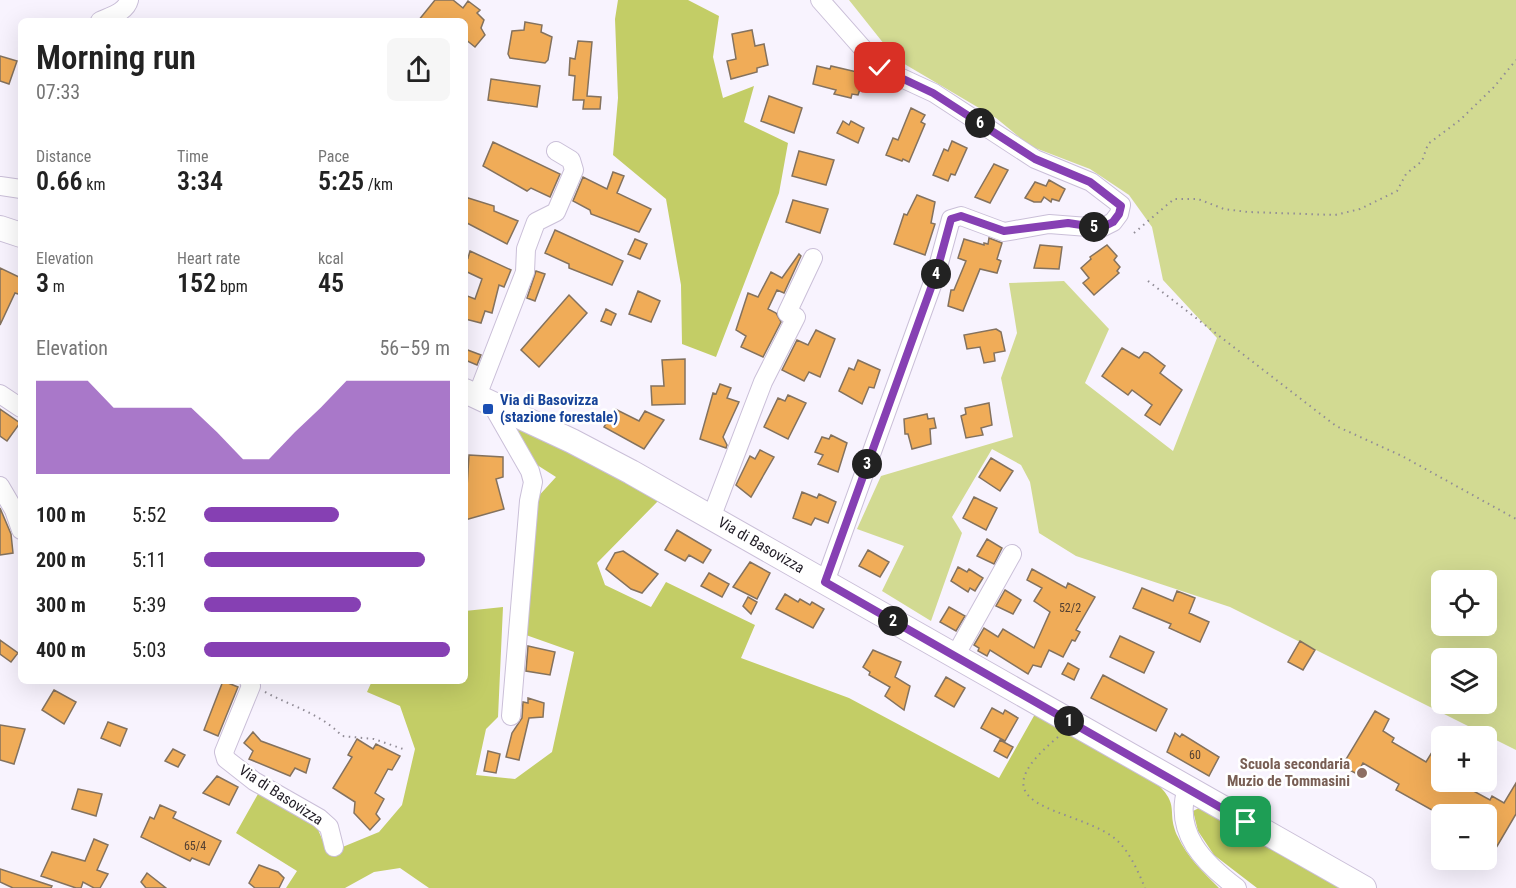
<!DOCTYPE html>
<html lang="en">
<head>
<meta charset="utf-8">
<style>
  :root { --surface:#fff; --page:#f6f6f6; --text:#222; --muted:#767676; --accent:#8640b3 }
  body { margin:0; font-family:"Roboto Condensed",sans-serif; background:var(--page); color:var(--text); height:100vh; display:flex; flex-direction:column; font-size:22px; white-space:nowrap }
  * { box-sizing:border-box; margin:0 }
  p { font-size:20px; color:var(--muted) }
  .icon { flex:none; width:33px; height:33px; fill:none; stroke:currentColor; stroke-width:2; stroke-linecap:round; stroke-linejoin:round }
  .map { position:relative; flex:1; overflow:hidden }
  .panel { position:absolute; left:18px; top:18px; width:450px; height:666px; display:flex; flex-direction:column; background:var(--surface); border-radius:9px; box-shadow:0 6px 24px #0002 }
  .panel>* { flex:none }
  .tools { position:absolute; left:1431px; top:570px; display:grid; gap:12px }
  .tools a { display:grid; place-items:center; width:66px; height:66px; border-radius:9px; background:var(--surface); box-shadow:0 6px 24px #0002; font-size:30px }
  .pin { position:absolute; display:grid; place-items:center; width:51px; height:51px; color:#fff; margin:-26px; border-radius:12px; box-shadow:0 3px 9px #0006 }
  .km { position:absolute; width:30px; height:30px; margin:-15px; border-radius:50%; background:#222; color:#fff; font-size:16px; line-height:30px; text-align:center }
  .round { display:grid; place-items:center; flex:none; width:63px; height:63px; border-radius:9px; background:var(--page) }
  .summary { display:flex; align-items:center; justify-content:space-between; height:102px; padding:0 18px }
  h1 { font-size:33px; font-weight:600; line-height:45px }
  .figures { display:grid; grid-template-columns:repeat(3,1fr); gap:9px; height:102px; padding:6px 18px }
  .figures div { display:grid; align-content:center }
  .figures b { font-size:26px; font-weight:600 }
  .figures small { font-size:16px; font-weight:400 }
  .figures p { font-size:16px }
  .chart { height:168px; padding:12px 18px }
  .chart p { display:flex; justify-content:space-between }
  .chart svg { width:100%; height:108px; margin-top:6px; fill:var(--accent); opacity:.7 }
  ul { padding:0 18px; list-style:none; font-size:20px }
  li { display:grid; grid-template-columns:96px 72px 1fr; align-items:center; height:45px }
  li i { height:15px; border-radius:8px; background:var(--accent) }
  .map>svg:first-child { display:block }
  .green { fill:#d2da92; fill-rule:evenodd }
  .forest { fill:#c3cd66 }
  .building { fill:#f0ac58; stroke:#84725e; stroke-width:1.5 }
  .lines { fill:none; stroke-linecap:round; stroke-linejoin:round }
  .minor-casing { stroke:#cabfd8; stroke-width:20 }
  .major-casing { stroke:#cabfd8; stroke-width:26 }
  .path { stroke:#918c96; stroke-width:2; stroke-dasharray:1.5 4.5; stroke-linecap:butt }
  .minor { stroke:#fff; stroke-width:18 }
  .major { stroke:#fff; stroke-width:24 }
  .route-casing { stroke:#fff; stroke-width:12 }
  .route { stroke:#8640b3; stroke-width:8 }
  .transit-dot { fill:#1a4fb4; stroke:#fff; stroke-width:2 }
  .education-dot { fill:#8d6e63; stroke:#fff; stroke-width:2 }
  .labels { text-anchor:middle; stroke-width:5; stroke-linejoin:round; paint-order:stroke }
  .number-label { font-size:12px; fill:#544032 }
  .transit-label { font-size:15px; font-weight:bold; fill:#164399; stroke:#fff; text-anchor:start }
  .street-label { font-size:15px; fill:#201c25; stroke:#fff }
  .education-label { font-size:15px; font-weight:bold; fill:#785e54; stroke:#fff; text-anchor:end }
</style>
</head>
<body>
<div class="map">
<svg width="1516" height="888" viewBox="0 0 1516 888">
  <rect width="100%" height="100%" fill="#f8f3fe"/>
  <path class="green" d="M849 0H1516V750L1230 607 1076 556 1039 533 1030 482 1021 465 992 449 952 517 962 533 931 621 882 591 904 546 857 529 881 476 1013 437 1001 378 1017 333 1009 283 1064 281 1109 329 1085 383 1173 451 1217 338 1163 280 1152 227 1129 195 1090 169 1030 146 996 118 896 59ZM1442 580H1486V626H1442ZM1442 658H1486V704H1442Z"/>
  <path class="forest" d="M618 0H688L719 16 713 57 723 98 754 86 744 122 788 143 779 193 716 357 682 344 681 285 666 199 613 155 618 98 615 19Z
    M508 419 659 500 597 563 605 585 651 607 666 582 755 625 741 658 849 698 999 778 1035 714 1152 779C1183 806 1165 810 1178 837 1187 857 1204 873 1219 888H429L400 868 374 872 345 888H286L297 871 236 833 258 794 295 811 316 825 328 853 379 832 402 805 415 749 400 706 367 692 372 681H465V611L503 607 498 717 486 729 476 775 515 779 552 752 574 652 526 635 535 500 556 477 534 463Z
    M1201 807 1343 888H1257L1214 855 1198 831 1193 811Z"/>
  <path class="building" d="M435 0H453L463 8 468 1 480 10 477 13 484 20 481 28 485 35 475 47 465 39V21H418Z
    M525 22 542 25 541 32 552 37 548 60 545 63 510 58 508 54 512 31 524 30Z
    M752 30 755 46 764 44 768 65 757 68V72L731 79 727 61 736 59 732 34Z
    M578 41 592 42 587 96 601 97 600 109H583L584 100H573L575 76 569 75 570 58 575 59Z
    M0 56 17 61 9 84 0 81Z
    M817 66 830 69 831 66 857 72 856 76 865 79 862 91 860 89 858 95 852 94 851 98 834 94 836 90 813 84Z
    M491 79 540 86 537 107 488 100Z
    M769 96 802 108 794 133 761 121Z
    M911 108 925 115 921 122 925 124 909 162 903 159 902 161 886 155 893 138 898 140Z
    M843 121 849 125 851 121 864 128 858 143 837 133Z
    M952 141 967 148 955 175 951 174 948 181 933 175 944 149 948 151Z
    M493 142 560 174 550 197 531 188 527 191 483 166Z
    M799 151 834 160 826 185 792 176Z
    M994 164 1008 170 990 203 975 197Z
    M613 172 624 176 617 193 651 209 639 232 591 214 590 210 573 201 583 177 607 189Z
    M1049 180 1065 189 1059 201 1052 199 1051 202 1044 197 1041 202H1034L1025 198 1035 182 1046 186Z
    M917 195 935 202 931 223 935 224 925 255 894 244 904 214 907 215Z
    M465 197 494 206V211L518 221 507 244 465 222Z
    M793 200 828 209 820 233 786 222Z
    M555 230 623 261 612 285 569 268V264L545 253Z
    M989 238 1002 243 997 259 1001 261 997 273 980 269 963 311 948 306 951 290H954L966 261 958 258 964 239 984 245V243L988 244Z
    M635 239 647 244 640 259 628 254Z
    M1040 245 1062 247 1059 269 1034 268Z
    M1107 245 1117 256 1114 260 1120 267 1117 271 1119 273 1094 295 1083 283 1089 278 1081 268 1091 259 1090 257Z
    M470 251 511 270 504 287 499 285 492 313 485 311 481 323 465 319V295L475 299 482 279 465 271V256L468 258Z
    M799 254 801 256 784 293 777 290 768 309 776 313 781 322 763 357 741 347 746 336 736 330 748 293 758 297 771 272 782 278Z
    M0 268 21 278V295L15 293 0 325Z
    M536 271 545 274 535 301 527 298Z
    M638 291 660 301 651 322 629 314Z
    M569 295 587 313 539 367 521 350Z
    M606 309 616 314 611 325 601 321Z
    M996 329 1001 332 1005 351 994 353 995 361 984 363 980 347 967 349 964 335Z
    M816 330 835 339 820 377 809 372 804 381 782 370 797 340 808 345Z
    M1122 348 1139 358 1144 352 1148 353 1165 366 1160 373 1182 390 1160 425 1145 415 1152 405 1132 390 1128 395 1102 376Z
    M465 349 481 355 477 365 465 360Z
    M685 359V404L652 405 651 386H664L662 360Z
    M858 360 880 370 874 388 869 387 862 404 839 391 849 368 854 370Z
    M720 384 731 388 727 398 739 402 723 437 727 445 726 448 700 439 713 393 716 394Z
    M788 395 806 403 788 439 764 427 778 398 785 401Z
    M989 403 992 425 981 428 983 435 966 438 961 416 966 414 965 408Z
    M0 409 20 423 7 441 0 436Z
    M615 409 639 421 645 411 664 420 644 449 604 427Z
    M927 414 928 419 934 418 936 428 930 429 931 444 912 449 908 434H905L904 419Z
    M831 435 847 443 838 472 818 464 823 455 815 452 822 437 829 439Z
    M760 450 774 457 751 497 736 485 750 456 755 459Z
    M469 455 503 457V477L496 479 504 509 465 520Z
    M991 458 1013 471 1000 491 979 477Z
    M802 492 817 498 819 494 836 502 828 523 815 518 811 525 793 518Z
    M974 497 997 508 986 530 963 518Z
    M0 508 11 534 13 553 0 555Z
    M677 530 711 550 703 563 689 555 685 561 665 550Z
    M987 539 1002 548 994 564 977 556Z
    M868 550 889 562 880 577 859 566Z
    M623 551 658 574 642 593 631 589 606 569 615 553Z
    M750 562 770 573 757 599 733 587Z
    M958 567 967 572 969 569 983 578 975 591 970 588 968 592 951 581Z
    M1032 569 1066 588 1068 583 1095 597 1076 630 1080 632 1075 641 1072 640 1063 657 1049 650 1041 667 1033 665 1028 674 990 650 987 656 978 651 979 648 974 645 984 628 998 637 1003 629 1034 648 1050 612 1034 601 1042 588 1027 580Z
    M709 573 729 584 722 597 701 586Z
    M1142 588 1173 601 1177 591 1195 598 1189 613 1209 622 1200 642 1169 628 1171 624 1133 608Z
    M1005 590 1021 600 1013 614 996 606Z
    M785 594 798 602 800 599 810 605 812 602 824 609 813 628 776 609Z
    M748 597 757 602 751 614 743 606Z
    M949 607 965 616 956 631 940 622Z
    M1120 636 1154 652 1144 673 1110 657Z
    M0 640 18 653 11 662 0 654Z
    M1300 641 1315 650 1303 670 1288 662Z
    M528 646 555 652 550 675 526 671Z
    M873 650 901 662 895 677 910 686 904 710 885 696 890 687 869 675 870 672 863 667Z
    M1068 663 1079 669 1074 680 1062 674Z
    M1103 675 1167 709 1156 731 1091 698Z
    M946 677 965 688 954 707 935 696Z
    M223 681 238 687 218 736 204 730Z
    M54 690 76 702 64 724 42 710Z
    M528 698 544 703 543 717 529 718 519 760 506 757 512 733 522 718 523 702 528 703Z
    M992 708 1003 714 1005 710 1018 718 1005 741 981 728Z
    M1375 711 1389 719 1383 731 1394 738 1392 742 1426 762 1442 736V782H1457L1490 800 1492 796 1504 803 1516 783V814L1486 865V814H1439L1396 790 1399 784 1363 763 1357 774 1342 766Z
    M108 722 127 729 120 746 101 738Z
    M0 725 25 729 14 764 0 760Z
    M253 732 261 741 310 759 306 773 295 768 290 776 249 759 253 751 244 743Z
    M1175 733 1180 737 1182 734 1219 757 1209 776 1167 752Z
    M357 739 373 749 376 744 400 756 392 770 388 769 375 793 384 799 376 814 380 819 370 830 354 813 355 802 333 788 352 757 348 755Z
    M1000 740 1013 747 1007 758 994 751Z
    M173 749 185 755 178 767 165 761Z
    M488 751 500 754 496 773 484 771Z
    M217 776 238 787 229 805 203 793Z
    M78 789 102 794 96 816 72 809Z
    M160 805 176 812 173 818 221 841 209 865 192 858 190 861 141 837 150 817 154 819Z
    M94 839 108 845 97 870 108 874 100 888H94L83 882 81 888H76L41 876 52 852 85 861Z
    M259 865 278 872 284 878 279 888H255L249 883Z
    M0 869 52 886 51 888H13L0 882Z
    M147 873 166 888H146L141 882Z"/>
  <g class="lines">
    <g class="minor-casing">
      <path id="minor" d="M820 0 880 68 934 93 1035 159 1091 182 1121 205 1119 214 1113 222 1101 228 1049 224 1004 232 961 216 951 219 936 274 825 582
        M100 21C111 16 126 12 129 0
        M0 186 21 189
        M0 394 21 408
        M477 396 525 272 526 249 536 222 556 212 574 170 571 160 556 151
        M490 401 530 471 533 482 529 501 511 716
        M0 486 14 510 21 530
        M711 518 763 382 796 317 787 313 813 258
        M955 656 1012 554
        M249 681 251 686 224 752 226 759 254 781 319 818 329 827 334 847
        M1187 788C1173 833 1204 863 1237 888"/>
    </g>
    <g class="major-casing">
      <path id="major" d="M0 228 21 235
        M465 391 572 441 631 472 1364 888"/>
    </g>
    <path class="path" d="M1134 233 1174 199H1198L1224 209 1248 212 1335 215 1360 209 1397 191 1406 174 1422 161 1428 144 1460 120 1494 87 1516 60
      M1148 281 1336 426 1402 456 1516 519
      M265 692C293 707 320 713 342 736L374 739 403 749
      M1058 737C971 809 1070 806 1113 837 1128 848 1138 871 1145 888"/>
    <use href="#minor" class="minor"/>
    <use href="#major" class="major"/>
  </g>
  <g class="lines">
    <g class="route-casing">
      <path id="route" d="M880 68 933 93 1035 159 1090 182 1121 206 1119 214 1113 222 1101 228 1068 223 1004 231 961 216 951 219 936 274 825 582 1246 822"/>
    </g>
    <use href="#route" class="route"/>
  </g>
  <rect class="transit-dot" x="482" y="403" width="12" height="12" rx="3"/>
  <circle class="education-dot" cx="1362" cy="773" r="6"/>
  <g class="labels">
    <g class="number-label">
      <text x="1070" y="612">52/2</text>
      <text x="1195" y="759">60</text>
      <text x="195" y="850">65/4</text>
    </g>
    <g class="transit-label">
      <text x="500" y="405">Via di Basovizza<tspan x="500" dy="17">(stazione forestale)</tspan></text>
    </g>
    <g class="street-label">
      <text transform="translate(761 545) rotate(30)" y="5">Via di Basovizza</text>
      <text transform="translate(281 795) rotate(33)" y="5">Via di Basovizza</text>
    </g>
    <g class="education-label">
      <text x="1350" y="769">Scuola secondaria<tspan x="1350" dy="17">Muzio de Tommasini</tspan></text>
    </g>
  </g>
</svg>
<div class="tools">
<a><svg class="icon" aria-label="locate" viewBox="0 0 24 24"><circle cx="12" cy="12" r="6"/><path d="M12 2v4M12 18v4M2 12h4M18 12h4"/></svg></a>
<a><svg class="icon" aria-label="layers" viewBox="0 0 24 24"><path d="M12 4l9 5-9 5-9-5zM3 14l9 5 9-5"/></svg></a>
<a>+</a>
<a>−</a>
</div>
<div class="pin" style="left:1246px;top:822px;background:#1e9e55"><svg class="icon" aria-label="arrive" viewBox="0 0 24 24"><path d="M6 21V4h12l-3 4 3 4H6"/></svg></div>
<div class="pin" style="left:880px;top:68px;background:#d93025"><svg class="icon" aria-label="check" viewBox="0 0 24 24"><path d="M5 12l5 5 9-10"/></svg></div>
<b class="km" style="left:1069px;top:721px">1</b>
<b class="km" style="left:893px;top:621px">2</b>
<b class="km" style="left:867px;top:464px">3</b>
<b class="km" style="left:936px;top:274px">4</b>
<b class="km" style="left:1094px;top:227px">5</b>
<b class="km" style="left:980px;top:123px">6</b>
<section class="panel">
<div class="summary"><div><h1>Morning run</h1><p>07:33</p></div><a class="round"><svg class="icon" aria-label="share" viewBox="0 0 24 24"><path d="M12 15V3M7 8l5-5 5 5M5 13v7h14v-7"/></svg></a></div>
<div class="figures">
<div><p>Distance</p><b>0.66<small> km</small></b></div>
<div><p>Time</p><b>3:34</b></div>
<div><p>Pace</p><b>5:25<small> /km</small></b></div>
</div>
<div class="figures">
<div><p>Elevation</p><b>3<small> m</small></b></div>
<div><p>Heart rate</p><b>152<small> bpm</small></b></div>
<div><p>kcal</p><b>45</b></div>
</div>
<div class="chart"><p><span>Elevation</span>56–59 m</p>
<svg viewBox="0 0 160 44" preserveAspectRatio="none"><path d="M0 44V6L10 6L20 6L30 17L40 17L50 17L60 17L70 27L80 38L90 38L100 27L110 17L120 6L130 6L140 6L150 6L160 6V44z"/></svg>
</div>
<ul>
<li><b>100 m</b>5:52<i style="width:55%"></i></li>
<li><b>200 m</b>5:11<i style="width:90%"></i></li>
<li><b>300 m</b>5:39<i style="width:64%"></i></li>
<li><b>400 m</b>5:03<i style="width:100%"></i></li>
</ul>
</section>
</div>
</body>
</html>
